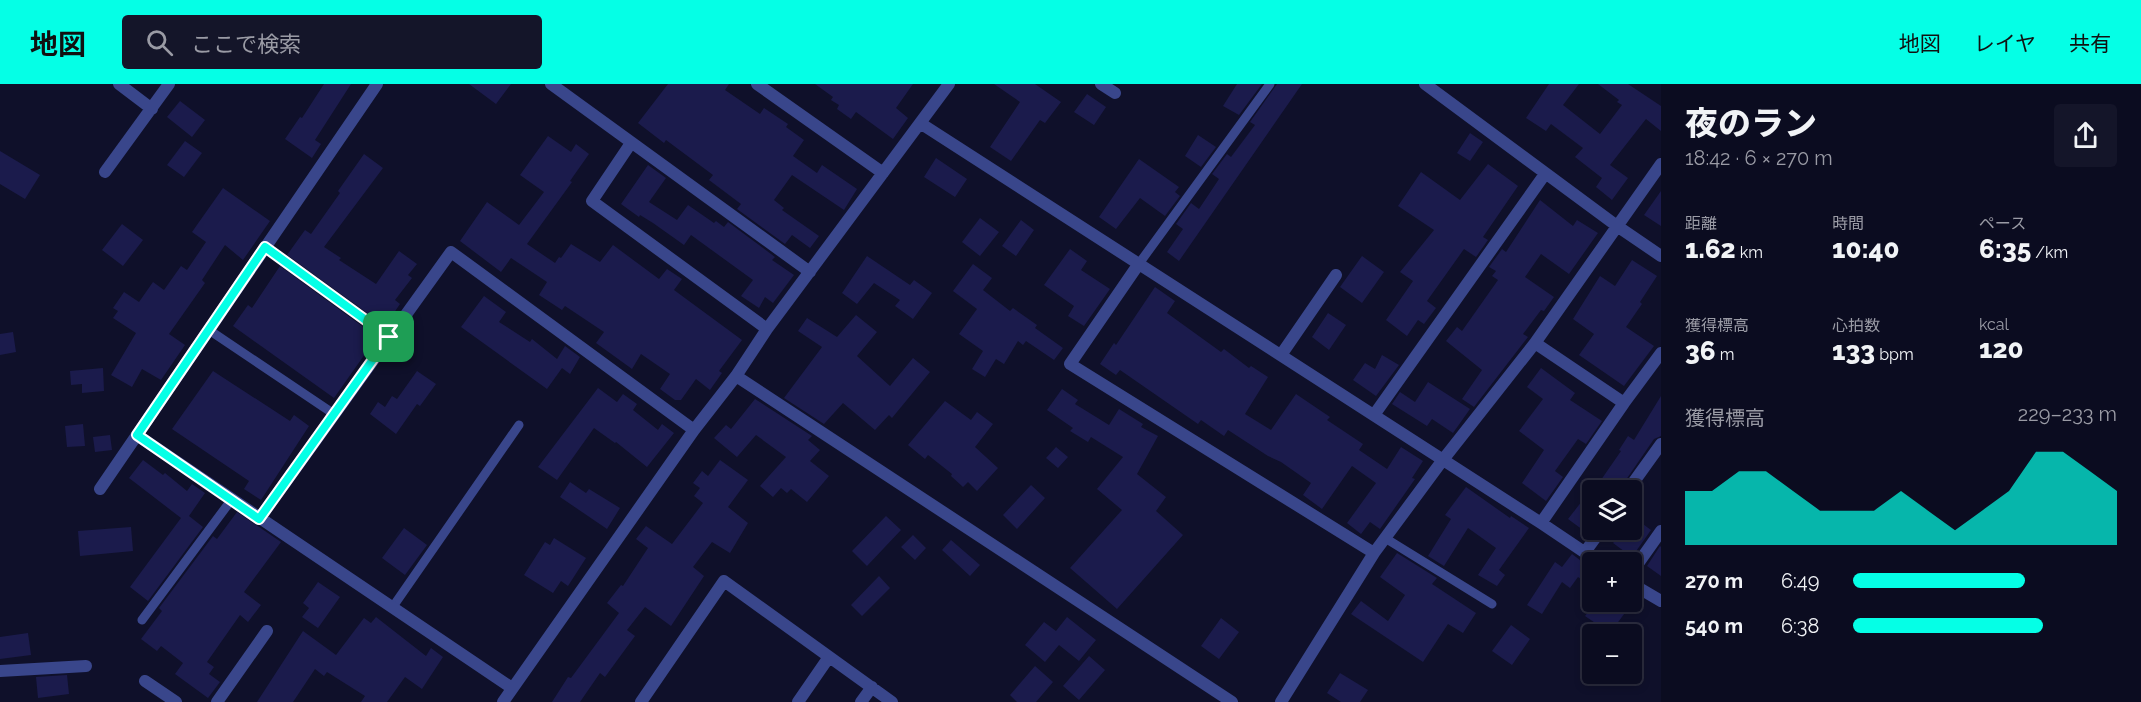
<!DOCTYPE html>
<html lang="ja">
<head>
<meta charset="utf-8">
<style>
  :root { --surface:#0b0c20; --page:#141529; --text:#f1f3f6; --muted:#9a9ba5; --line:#2b2c3e; --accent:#05ffe6 }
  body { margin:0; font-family:Raleway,"Noto Sans JP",sans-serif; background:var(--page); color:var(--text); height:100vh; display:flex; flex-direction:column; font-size:22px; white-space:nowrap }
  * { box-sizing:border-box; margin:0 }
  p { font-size:20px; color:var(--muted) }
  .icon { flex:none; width:33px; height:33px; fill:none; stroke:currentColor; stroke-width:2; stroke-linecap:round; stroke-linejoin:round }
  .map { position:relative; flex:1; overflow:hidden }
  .panel { display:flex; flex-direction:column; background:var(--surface); width:480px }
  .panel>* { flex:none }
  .fabs { position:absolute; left:1582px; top:396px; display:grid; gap:12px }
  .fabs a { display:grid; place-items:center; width:60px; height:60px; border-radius:6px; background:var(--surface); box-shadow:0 3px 9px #0003,0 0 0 2px var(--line); font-size:30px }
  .pin { position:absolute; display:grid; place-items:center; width:51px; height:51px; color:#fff; margin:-26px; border-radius:12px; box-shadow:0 3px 9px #0006 }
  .round { display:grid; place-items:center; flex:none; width:63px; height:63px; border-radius:6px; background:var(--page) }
  .head { display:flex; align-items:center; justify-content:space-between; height:102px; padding:0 24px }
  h1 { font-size:33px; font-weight:800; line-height:45px }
  .figures { display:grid; grid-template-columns:repeat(3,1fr); gap:9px; height:102px; padding:6px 24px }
  .figures div { display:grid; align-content:center }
  .figures b { font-size:26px; font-weight:800 }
  .figures small { font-size:16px; font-weight:400 }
  .figures p { font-size:16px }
  .chart { height:168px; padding:12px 24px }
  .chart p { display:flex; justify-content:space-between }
  .chart svg { width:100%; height:108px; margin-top:6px; fill:var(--accent); opacity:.7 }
  ul { padding:0 24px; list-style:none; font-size:20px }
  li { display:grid; grid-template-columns:96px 72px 1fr; align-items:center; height:45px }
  li i { height:15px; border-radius:8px; background:var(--accent) }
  header { display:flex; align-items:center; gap:36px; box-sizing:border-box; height:84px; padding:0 30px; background:var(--accent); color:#111 }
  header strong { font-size:28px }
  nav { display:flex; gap:33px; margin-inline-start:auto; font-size:21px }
  .search { width:420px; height:54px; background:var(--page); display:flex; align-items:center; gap:15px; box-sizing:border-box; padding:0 21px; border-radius:6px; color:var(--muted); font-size:22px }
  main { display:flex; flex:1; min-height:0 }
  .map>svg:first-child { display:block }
  .building { fill:#1b1b4c }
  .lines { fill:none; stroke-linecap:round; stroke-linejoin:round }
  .service { stroke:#39468b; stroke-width:9 }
  .minor { stroke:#39468b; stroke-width:12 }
  .route-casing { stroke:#fff; stroke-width:12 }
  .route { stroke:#05ffe6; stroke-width:8 }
</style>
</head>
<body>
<header>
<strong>地図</strong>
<div class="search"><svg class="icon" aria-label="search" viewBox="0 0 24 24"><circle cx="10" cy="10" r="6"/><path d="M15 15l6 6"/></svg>ここで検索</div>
<nav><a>地図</a><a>レイヤ</a><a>共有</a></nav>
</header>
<main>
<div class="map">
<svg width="1661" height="618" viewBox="0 0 1661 618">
  <rect width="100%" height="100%" fill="#0f102a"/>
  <path class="building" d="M324 0H351L315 56 321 60 312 74 285 55 300 33 302 34Z
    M469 0H511L496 20Z
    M668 0H729L725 6 760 30 764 24 788 40 786 43 804 56 793 72 817 89 822 81 857 105 844 126 792 91 774 116 784 124 782 126 819 152 810 164 792 151 785 160 737 125 741 120 709 96 713 91 666 56 664 59 638 39Z
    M815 0H913L896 24 908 34 893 55 856 28 851 35 837 25 839 21 831 16 833 13Z
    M994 0H1035L1061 18 1045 39 1040 36 1011 77 990 63 1020 18Z
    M1237 0H1262L1239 31 1223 22Z
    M1277 0H1302L1179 177 1167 168 1183 145 1176 140 1191 119 1199 125 1219 95 1212 90 1227 70 1231 73 1255 41 1250 38Z
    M1549 0H1579L1563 21 1600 50 1622 21 1617 18 1619 16 1598 0H1628L1661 22V47L1646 35 1610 81 1628 94 1612 116 1596 103 1602 94 1575 73 1583 64 1551 40 1546 47 1526 34Z
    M1087 10 1106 23 1094 41 1074 28Z
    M180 17 205 36 192 53 167 33Z
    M1470 49 1483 58 1470 77 1457 69Z
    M1198 51 1216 63 1201 83 1185 72Z
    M548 52 571 68 576 60 589 70 570 97 572 98 527 160 555 179 559 173 561 174 571 160 600 178 613 161 659 195 667 185 682 195 674 206 742 256 719 287 722 289 710 306 696 295 681 316H675L660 305 670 290 641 270 632 285 596 259 604 248 565 222 562 226 539 211 547 198 511 174 501 188 460 157 487 118 519 141 544 108 520 91Z
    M185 57 202 69 184 93 167 81Z
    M0 67 40 91 25 115 0 100Z
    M364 70 383 84 324 163 341 174 339 176 376 200 399 167 417 180 408 191 412 194 395 216 400 220 385 242 287 171 305 146 311 150 340 109 338 107Z
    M936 74 967 95 955 113 924 93Z
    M1139 75 1179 103 1175 108 1180 112 1165 132 1140 114 1116 145 1099 133Z
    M1488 80 1518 102 1483 153 1488 156 1476 173 1464 165 1427 217 1436 224 1424 240 1418 236 1407 252 1386 236 1413 197 1400 188 1434 146 1398 122 1421 88 1460 116Z
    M648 81 666 94 649 118 677 136 688 121 714 139 716 137 724 143 728 138 775 173 772 176 794 191 773 219 765 213 759 224 741 212 753 196 691 151 684 161 653 139 640 131 639 133 621 120Z
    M223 104 270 137 243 176 225 161 202 196 205 199 169 250 185 261 161 296 142 285 132 303 111 291 136 249 113 234 118 227 113 224 124 208 139 218 153 198 164 206 181 182 187 186 206 158 192 148Z
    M1661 107V142L1644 131Z
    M1540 116 1573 142 1577 136 1598 149 1569 190 1541 170 1525 193 1554 213 1544 227 1541 226 1523 250 1528 253 1474 323 1462 315 1482 286 1446 257 1457 243 1462 247 1498 196 1492 192 1496 187 1489 183 1502 165 1506 168Z
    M980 134 999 148 980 172 962 158Z
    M1021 136 1034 146 1016 172 1002 162Z
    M122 140 143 156 123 182 102 166Z
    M1070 165 1087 177 1081 186 1110 205 1084 242 1068 232 1074 222 1044 201Z
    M867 172 910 201 914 196 932 209 913 235 895 222 900 216 874 199 857 220 842 209Z
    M1362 172 1384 188 1362 219 1340 203Z
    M1632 176 1657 192 1640 218 1642 220 1626 243 1654 262 1624 302 1579 271 1594 250 1573 235 1600 192 1615 202Z
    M973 180 992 194 983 206 1010 227 1013 224 1037 241 1035 244 1063 264 1054 276 1026 257 1023 261 1018 257 1004 280 996 275 985 293 972 285 983 267 959 250 977 225 953 207Z
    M280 182 377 253 334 314 233 242 248 221 252 224Z
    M1155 203 1175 217 1167 229 1221 268 1224 265 1249 284 1251 282 1268 293 1245 330 1271 346 1296 310 1330 333 1327 336 1363 360 1359 366 1387 385 1401 363 1423 377 1412 394 1415 395 1380 445 1370 438 1361 450 1347 439 1376 399 1352 382 1322 425 1303 411 1311 399 1281 378 1268 372 1228 346 1224 352 1201 336 1198 340 1120 286 1116 291 1100 280 1114 259 1116 261Z
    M484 212 506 228 499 238 530 258 532 255 557 275 565 262 580 273 570 290 562 284 547 305 461 243Z
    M1328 229 1346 241 1329 266 1312 253Z
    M856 231 877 248 857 272 890 302 913 274 930 288 892 334 889 331 875 346 843 319 824 340 784 314 822 263 798 247 807 234 837 253Z
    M13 248 16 268 0 271V250Z
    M1382 271 1399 281 1376 312 1353 296 1365 279 1375 285Z
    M103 284 104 307 82 309V300L71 301 70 287Z
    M1541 284 1575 309 1570 316 1602 337 1586 360 1578 355 1555 387 1563 393 1546 417 1522 399 1544 366 1519 347 1543 315 1527 303Z
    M213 287 290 337 294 331 309 342 261 416 244 405 249 397 172 345Z
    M417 287 436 300 420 322 417 320 396 350 370 330 378 318 385 323 392 312 397 315Z
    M1428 298 1470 325 1453 349 1432 335 1427 342 1392 320 1400 308 1415 318Z
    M598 304 617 318 623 310 637 320 633 326 658 346 662 340 674 349 647 383 616 358 615 359 594 344 557 396 538 383Z
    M1062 305 1078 316 1075 320 1109 341 1119 325 1143 340 1141 343 1158 352 1137 390 1166 413 1156 427 1183 451 1117 525 1070 484 1122 426 1097 405 1123 373 1091 353 1088 358 1070 347 1073 344 1047 326Z
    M1661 312V352L1654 355 1619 406H1594L1621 367 1619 366 1628 352 1634 356Z
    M755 315 812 352 808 356 820 366 810 377 829 392 807 418 791 405 787 409 781 404 773 413 760 402 786 373 756 351 737 373 714 354 726 341 731 345Z
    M945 317 971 336 977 328 993 340 975 363 998 384 977 407 968 398 963 403 951 392 952 390 928 371 925 375 908 361Z
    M83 340 85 362 67 363 65 342Z
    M110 351 112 366 95 368 93 353Z
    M1056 363 1068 373 1058 384 1046 374Z
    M143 376 163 391 165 389 187 407 192 400 205 409 189 432 203 443 148 517 130 503 181 434 129 394Z
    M720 376 748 396 728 423 748 439 730 469 712 458 693 483 704 492 671 542 645 523 627 546 635 552 605 593 600 589 580 618H552L568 593 571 594 619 529 607 519 621 501 623 502 648 464 636 455 646 442 672 460 703 419 694 412 700 404 693 399 702 387 708 392Z
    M570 398 586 409 589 405 620 424 607 445 560 413Z
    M1031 401 1045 414 1017 445 1003 431Z
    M1466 403 1510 434 1511 432 1529 444 1499 486 1505 491 1497 502 1478 491 1496 464 1468 444 1444 482 1428 472 1451 435 1445 431Z
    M1593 403V441L1587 449 1568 435Z
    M237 428 281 458 244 508 261 521 248 538 240 531 207 578 214 583 209 590 220 598 208 614 175 590 183 579 161 562 157 567 141 555 162 527 159 524 213 452 217 455Z
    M886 432 901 446 867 482 852 467Z
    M1632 432 1651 446 1632 473 1613 459 1624 446H1632Z
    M131 443 133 467 80 472 78 447Z
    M404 444 427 461 405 491 382 474Z
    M913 451 926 464 915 476 901 463Z
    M554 454 586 474 568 502 561 497 553 509 524 491 545 458 550 461Z
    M951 456 980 481 970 492 942 466Z
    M1660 462 1661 463V492L1647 482Z
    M1397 469 1437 494 1432 500 1476 529 1463 549 1448 540 1423 578 1351 530 1361 517 1388 537 1405 511 1380 493Z
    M1572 470 1593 486V504L1578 493 1570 504 1562 498 1542 530 1527 521 1555 478 1562 483Z
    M879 492 890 504 862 532 851 521Z
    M318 498 340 513 318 544 302 533 309 524 303 519Z
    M1596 518H1633L1610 549 1585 532Z
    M376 533 426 572 431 564 443 573 422 605 405 593 387 618H361L365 612 327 588 324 592 315 585 293 618H257L303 547 336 571 364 534 371 539Z
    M1067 533 1096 556 1079 577 1059 561 1045 578 1025 561 1044 538 1056 547Z
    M1221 534 1239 548 1219 575 1201 562Z
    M1511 541 1530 555 1512 581 1492 567Z
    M28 549 31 571 0 575V553Z
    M1089 572 1105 586 1079 616 1063 602Z
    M1035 582 1053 598 1036 618H1017L1010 611Z
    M1340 589 1368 606 1360 618H1341L1327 609Z
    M67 591 69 610 38 614 36 593Z"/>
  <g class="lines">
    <path class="service" d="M265 163 389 253
      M1138 181 1270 0
      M209 246 334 330
      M1385 454 1492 520
      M392 524 519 341
      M142 536 232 415"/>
    <path class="minor" d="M119 0 152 25
      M551 0 810 188
      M757 0 883 89
      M1101 0 1115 9
      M1425 0 1617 142 1661 172
      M920 39 1541 439 1599 478
      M631 59 592 117 767 245
      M105 88 169 0
      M1138 181 1070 280 1374 469
      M1535 259 1624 319
      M1281 271 1336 191
      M736 292 1232 618
      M1374 331 1545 90
      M137 351 512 604
      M100 405 377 0
      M1628 406 1661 360
      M259 435 451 168 694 346
      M1541 439 1624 319 1661 269
      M1585 468 1601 446
      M1632 488 1661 447
      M1632 500 1661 517
      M0 587 86 582
      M145 597 176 618
      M217 618 267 547
      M503 618 694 346 736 292 767 245 949 0
      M641 618 724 497 892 618
      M798 618 829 573
      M861 618 872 603
      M1281 618 1374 469 1442 377 1535 259 1661 80"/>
  </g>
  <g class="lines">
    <g class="route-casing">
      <path id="route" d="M265 163 389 253 259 435 137 351Z"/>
    </g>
    <use href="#route" class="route"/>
  </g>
</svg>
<div class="fabs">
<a><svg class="icon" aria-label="layers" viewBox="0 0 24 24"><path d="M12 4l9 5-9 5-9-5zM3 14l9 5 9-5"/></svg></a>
<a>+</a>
<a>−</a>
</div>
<div class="pin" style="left:389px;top:253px;background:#1e9e55"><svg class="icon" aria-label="arrive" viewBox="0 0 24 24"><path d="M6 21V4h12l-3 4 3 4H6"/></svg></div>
</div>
<section class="panel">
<div class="head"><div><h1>夜のラン</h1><p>18:42 · 6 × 270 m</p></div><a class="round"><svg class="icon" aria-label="share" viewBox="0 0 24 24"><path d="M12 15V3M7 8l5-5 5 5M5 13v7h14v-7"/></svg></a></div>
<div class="figures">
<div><p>距離</p><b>1.62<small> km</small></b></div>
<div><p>時間</p><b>10:40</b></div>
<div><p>ペース</p><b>6:35<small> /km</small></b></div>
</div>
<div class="figures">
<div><p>獲得標高</p><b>36<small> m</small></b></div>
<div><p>心拍数</p><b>133<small> bpm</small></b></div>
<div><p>kcal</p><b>120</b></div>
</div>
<div class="chart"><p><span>獲得標高</span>229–233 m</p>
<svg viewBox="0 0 160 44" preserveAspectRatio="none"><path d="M0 44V22L10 22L20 14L30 14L40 22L50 30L60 30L70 30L80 22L90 30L100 38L110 30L120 22L130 6L140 6L150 14L160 22V44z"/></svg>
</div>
<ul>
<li><b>270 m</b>6:49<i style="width:65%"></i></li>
<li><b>540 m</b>6:38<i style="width:72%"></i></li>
</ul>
</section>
</main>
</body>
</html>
